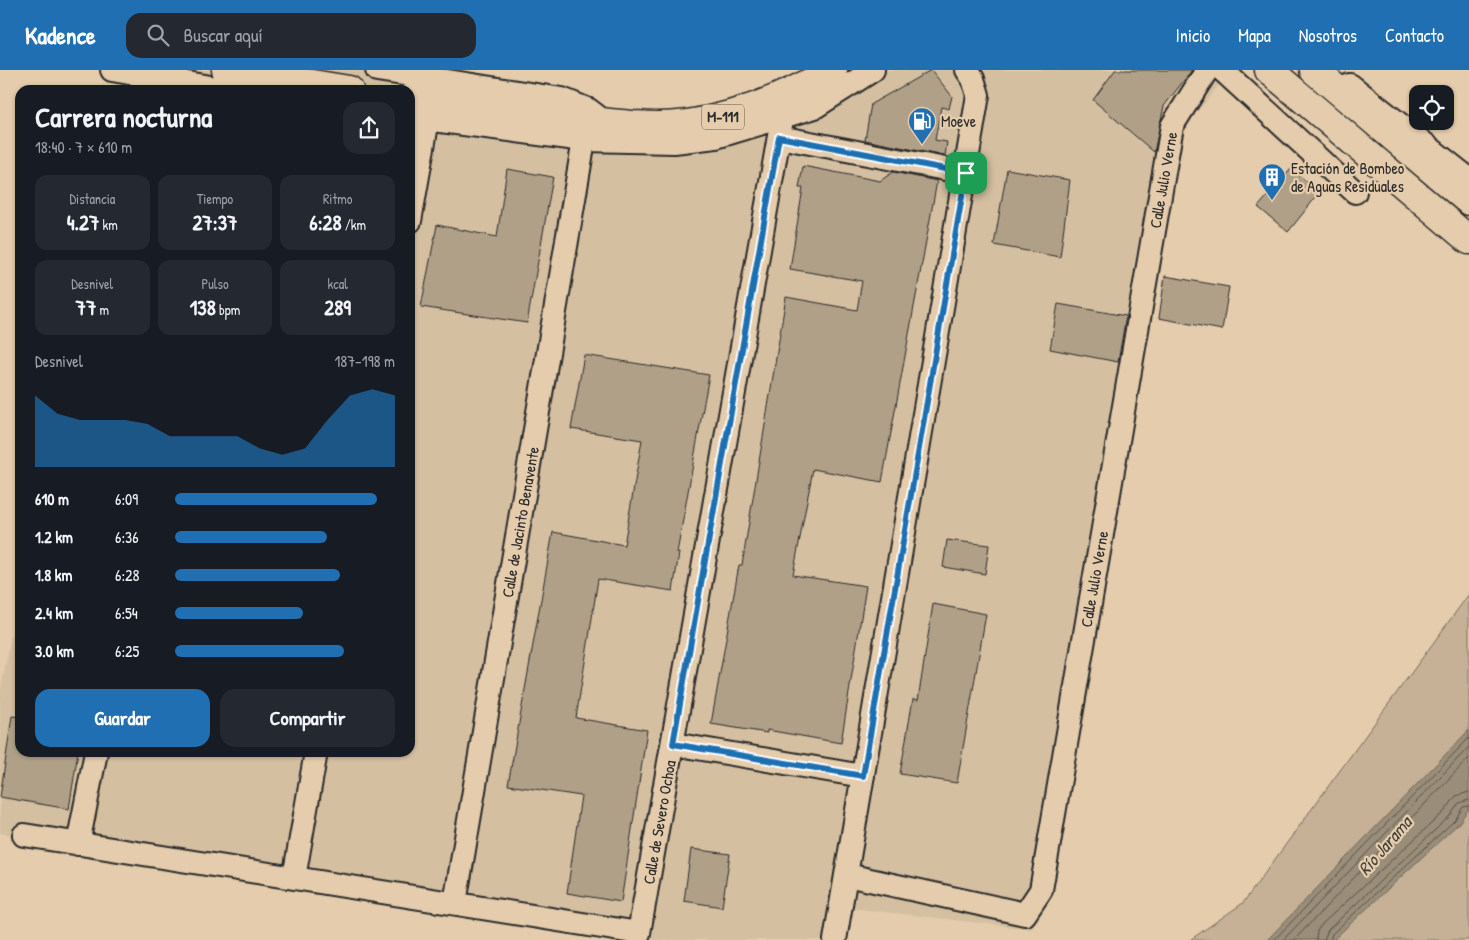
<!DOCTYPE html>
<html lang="es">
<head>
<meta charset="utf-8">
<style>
  :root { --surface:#171b24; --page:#242831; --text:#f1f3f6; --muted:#9ea1a6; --accent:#1f6fb2 }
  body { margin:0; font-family:"Patrick Hand",sans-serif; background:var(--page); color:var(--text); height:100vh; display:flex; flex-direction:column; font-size:19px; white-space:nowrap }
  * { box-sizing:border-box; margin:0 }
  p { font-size:16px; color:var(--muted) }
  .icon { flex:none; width:28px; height:28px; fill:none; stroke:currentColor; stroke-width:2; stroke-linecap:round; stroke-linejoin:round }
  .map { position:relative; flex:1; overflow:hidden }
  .details { position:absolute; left:15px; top:15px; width:400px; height:672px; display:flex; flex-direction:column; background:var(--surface); border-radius:15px; box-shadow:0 1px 4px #0004 }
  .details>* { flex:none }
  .controls { position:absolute; left:1409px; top:15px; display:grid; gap:10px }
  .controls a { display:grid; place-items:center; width:45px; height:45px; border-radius:10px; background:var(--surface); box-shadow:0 1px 4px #0004; font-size:25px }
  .pin { position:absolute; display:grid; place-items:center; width:42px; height:42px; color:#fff; margin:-21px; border-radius:10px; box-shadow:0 2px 8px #0006 }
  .round { display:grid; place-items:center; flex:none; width:52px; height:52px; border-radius:15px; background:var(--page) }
  .summary { display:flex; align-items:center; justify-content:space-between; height:85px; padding:0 20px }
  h1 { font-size:28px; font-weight:700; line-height:38px }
  .stats { display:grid; grid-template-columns:repeat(3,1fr); gap:8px; height:85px; padding:5px 20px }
  .stats div { display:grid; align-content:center; border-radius:12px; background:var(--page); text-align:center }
  .stats b { font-size:21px; font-weight:700 }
  .stats small { font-size:14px; font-weight:400 }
  .stats p { font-size:14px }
  .chart { height:140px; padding:10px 20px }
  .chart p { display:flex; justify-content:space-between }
  .chart svg { width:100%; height:90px; margin-top:5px; fill:var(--accent); opacity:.7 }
  .button { display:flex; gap:10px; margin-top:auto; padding:10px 20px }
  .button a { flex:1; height:58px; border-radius:15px; background:var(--accent); color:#fff; font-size:20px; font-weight:700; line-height:58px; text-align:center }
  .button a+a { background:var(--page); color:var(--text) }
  ul { padding:0 20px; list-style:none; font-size:16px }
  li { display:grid; grid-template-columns:80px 60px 1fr; align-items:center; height:38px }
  li i { height:12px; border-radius:6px; background:var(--accent) }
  header { display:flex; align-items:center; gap:30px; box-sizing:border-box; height:70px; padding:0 25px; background:var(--accent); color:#fff }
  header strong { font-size:24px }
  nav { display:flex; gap:28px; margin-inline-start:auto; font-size:18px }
  .search { width:350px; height:45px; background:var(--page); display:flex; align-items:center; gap:12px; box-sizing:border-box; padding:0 18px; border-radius:15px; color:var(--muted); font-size:19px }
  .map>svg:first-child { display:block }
  .built { fill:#d4bfa1 }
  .green { fill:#c6b197; stroke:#786e61 }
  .water { fill:#9a8d79; stroke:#6e665a }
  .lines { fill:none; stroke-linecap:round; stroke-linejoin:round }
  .shore { stroke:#57524a; stroke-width:1 }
  .building { fill:#b0a088; stroke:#2b2b2b }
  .minor-casing { stroke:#2b2b2b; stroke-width:26 }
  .major-casing { stroke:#2b2b2b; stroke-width:31 }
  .minor { stroke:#e4ccac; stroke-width:22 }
  .major { stroke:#e4ccac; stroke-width:28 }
  .route-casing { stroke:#fff; stroke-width:10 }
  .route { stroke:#1f6fb2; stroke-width:6 }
  .labels { text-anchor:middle; stroke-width:4.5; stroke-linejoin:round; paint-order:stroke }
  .shield { fill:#e4ccac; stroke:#625b52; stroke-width:1 }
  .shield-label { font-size:15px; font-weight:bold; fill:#2b2b2b }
  .poi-label { font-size:16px; fill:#2b2b2b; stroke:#e4ccac; text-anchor:start }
  .street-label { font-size:16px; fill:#2b2b2b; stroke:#e4ccac }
  .water-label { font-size:18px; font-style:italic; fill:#413f3b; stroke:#e4ccac }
</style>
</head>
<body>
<header>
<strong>Kadence</strong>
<div class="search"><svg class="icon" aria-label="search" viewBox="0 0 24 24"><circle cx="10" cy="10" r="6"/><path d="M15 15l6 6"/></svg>Buscar aquí</div>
<nav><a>Inicio</a><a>Mapa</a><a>Nosotros</a><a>Contacto</a></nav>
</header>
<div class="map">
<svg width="1469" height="870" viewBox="0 0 1469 870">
  <rect width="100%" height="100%" fill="#e4ccac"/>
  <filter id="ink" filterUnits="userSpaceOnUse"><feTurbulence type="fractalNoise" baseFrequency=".02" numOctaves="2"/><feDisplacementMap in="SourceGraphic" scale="10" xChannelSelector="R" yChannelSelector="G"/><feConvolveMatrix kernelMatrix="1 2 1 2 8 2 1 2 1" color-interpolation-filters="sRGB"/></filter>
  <g filter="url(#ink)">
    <path class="built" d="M124 0H369L395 20H120Z
      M885 0H1210L1223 10 1182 61 1085 646 1033 859 851 838 844 870H621L569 864 0 763V623L20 522V682H410V31L447 58 816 48Z"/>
    <path class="green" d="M1469 524V870H1190L1243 833Z"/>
    <path class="water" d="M1469 660V738L1459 753 1333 870H1267Z"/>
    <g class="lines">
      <path class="shore" d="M1274 870 1469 668
        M1283 870 1469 677
        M1294 870 1469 688
        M1316 870 1317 861 1322 854 1445 741 1456 726 1469 722
        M1324 870 1328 860 1450 746 1459 733 1469 730
        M1330 870 1332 864 1455 750 1463 737 1469 736"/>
    </g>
    <path class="building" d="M931 0 952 26 949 39 941 37 935 70 947 72 945 86 865 70 871 34Z
      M1115 0H1192L1164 36 1154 82 1093 30Z
      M803 96 880 111 893 102 937 111 882 412 813 399 793 505 866 516 841 673 767 660V663L711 654 739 495H742L786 227 857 240 862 211 790 199 803 118H799Z
      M507 99 553 107 527 253 421 237 437 155 497 167Z
      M1007 99 1070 110 1060 187 994 175Z
      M1291 99 1320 122 1288 162 1258 137Z
      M1165 206 1229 217 1222 260 1159 248Z
      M1058 234 1126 246 1118 292 1050 279Z
      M584 285 709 305 677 483H679L673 521 598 509 590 561 576 648 647 660 621 832 567 823 581 726 508 715 553 462 624 475 642 370 571 359Z
      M947 470 989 475 985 504 943 497Z
      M933 534 986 544 957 713 900 704 913 629 918 630Z
      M12 646 20 647V682H78L69 739 0 727Z
      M691 779 730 784 722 837 684 831Z"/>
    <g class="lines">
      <g class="minor-casing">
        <path id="minor" d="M112 0 228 20
          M377 0 562 29 589 40 602 50
          M1222 0 1355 122
          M1350 15 1469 109
          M410 47 584 70 674 72 716 67 815 37 873 0
          M779 67 966 103
          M410 151 428 49
          M673 674 863 706
          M24 765 639 863 782 49
          M78 774 96 682
          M847 805 1025 844 1041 820 1172 56 1207 0
          M294 808 316 682
          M455 833 584 70
          M835 870 978 25 973 9 967 0"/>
      </g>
      <g class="major-casing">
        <path id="major" d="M226 0 349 20
          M1269 0 1469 170
          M1314 0 1469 131
          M410 28C465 35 521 43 577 49 612 53 651 59 687 54 738 47 788 26 833 0"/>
      </g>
      <use href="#minor" class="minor"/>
      <use href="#major" class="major"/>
    </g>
  </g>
  <g class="lines" filter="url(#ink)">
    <g class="route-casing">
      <path id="route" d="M779 67 966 103 863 706 673 674Z"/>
    </g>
    <use href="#route" class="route"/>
  </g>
  <defs>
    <g id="fuel-pin" transform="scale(1.4375)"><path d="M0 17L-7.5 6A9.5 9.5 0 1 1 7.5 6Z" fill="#1f6fb2" stroke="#e4ccac"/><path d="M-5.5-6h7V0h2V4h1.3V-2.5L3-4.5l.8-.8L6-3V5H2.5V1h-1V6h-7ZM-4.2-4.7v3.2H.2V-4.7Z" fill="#fff"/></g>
    <g id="building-pin" transform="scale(1.4375)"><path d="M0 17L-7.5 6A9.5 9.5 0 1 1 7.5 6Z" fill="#1f6fb2" stroke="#e4ccac"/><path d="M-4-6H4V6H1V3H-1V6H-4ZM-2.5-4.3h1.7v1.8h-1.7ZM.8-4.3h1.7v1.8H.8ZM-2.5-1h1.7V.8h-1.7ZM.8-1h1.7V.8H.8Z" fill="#fff"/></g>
  </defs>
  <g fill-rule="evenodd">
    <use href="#fuel-pin" x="922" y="51"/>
    <use href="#building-pin" x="1272" y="107"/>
  </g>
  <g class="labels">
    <rect class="shield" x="702" y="34.5" width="42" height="25" rx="4"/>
    <g class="shield-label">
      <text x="723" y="52">M-111</text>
    </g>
    <g class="poi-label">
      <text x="941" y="57">Moeve</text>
      <text x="1291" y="104">Estación de Bombeo<tspan x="1291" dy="18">de Aguas Residuales</tspan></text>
    </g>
    <g class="street-label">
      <text transform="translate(1163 110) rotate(-80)" y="6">Calle Julio Verne</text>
      <text transform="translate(520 452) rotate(-80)" y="6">Calle de Jacinto Benavente</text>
      <text transform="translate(1094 509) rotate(-80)" y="6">Calle Julio Verne</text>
      <text transform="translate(659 752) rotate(-80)" y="6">Calle de Severo Ochoa</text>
    </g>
    <g class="water-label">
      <text transform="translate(1385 776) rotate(-49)" y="6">Río Jarama</text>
    </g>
  </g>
</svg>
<div class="controls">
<a><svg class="icon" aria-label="locate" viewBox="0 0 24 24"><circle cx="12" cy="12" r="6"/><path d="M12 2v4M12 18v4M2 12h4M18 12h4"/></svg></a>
</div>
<div class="pin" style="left:966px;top:103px;background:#1e9e55"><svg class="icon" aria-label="arrive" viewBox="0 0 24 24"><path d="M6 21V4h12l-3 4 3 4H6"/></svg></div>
<section class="details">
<div class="summary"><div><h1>Carrera nocturna</h1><p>18:40 · 7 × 610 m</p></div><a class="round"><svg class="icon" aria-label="share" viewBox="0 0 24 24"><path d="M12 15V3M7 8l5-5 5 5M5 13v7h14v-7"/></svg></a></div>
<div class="stats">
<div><p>Distancia</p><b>4.27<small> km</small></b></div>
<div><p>Tiempo</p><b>27:37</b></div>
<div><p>Ritmo</p><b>6:28<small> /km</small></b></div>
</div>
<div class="stats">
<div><p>Desnivel</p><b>77<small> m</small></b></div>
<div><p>Pulso</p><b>138<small> bpm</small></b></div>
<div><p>kcal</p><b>289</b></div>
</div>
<div class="chart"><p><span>Desnivel</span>187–198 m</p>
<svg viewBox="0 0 160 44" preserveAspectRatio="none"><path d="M0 44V9L10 18L20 21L30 21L40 21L50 23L60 29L70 29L80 29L90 29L100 35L110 38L120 35L130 21L140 9L150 6L160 9V44z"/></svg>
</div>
<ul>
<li><b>610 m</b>6:09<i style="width:92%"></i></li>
<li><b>1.2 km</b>6:36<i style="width:69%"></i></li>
<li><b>1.8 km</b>6:28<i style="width:75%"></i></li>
<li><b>2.4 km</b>6:54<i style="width:58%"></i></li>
<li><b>3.0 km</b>6:25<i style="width:77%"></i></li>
</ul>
<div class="button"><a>Guardar</a><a>Compartir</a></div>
</section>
</div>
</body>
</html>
